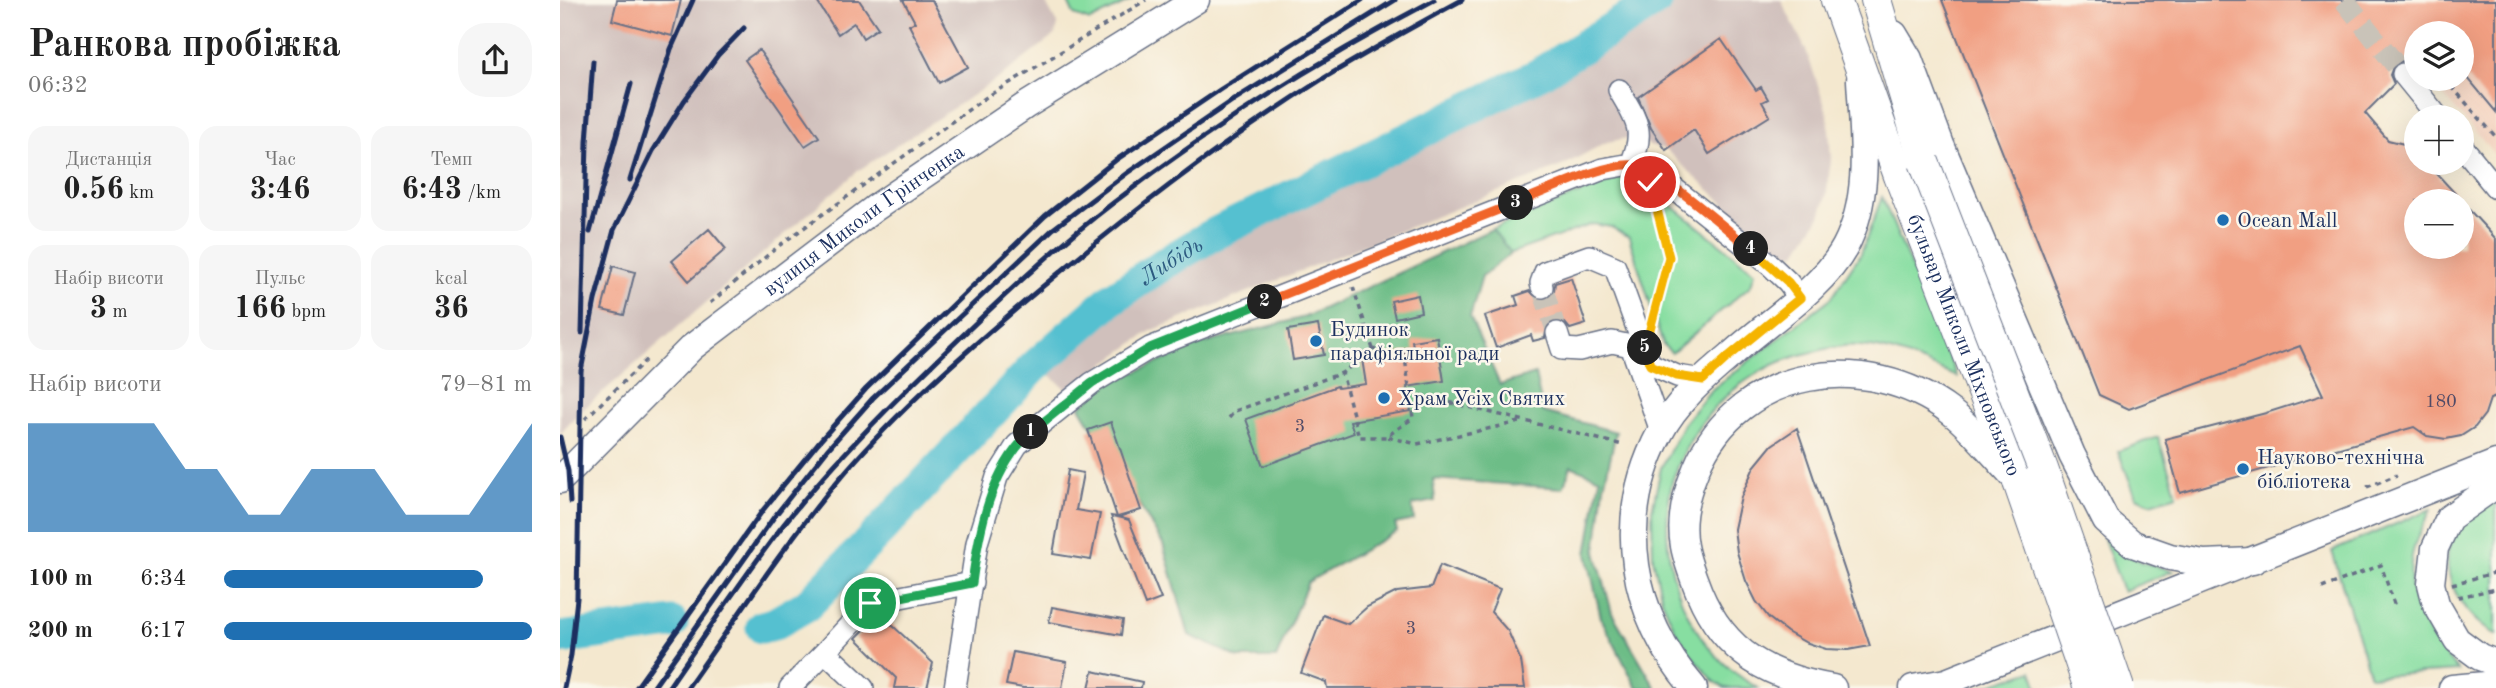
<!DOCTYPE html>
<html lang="uk">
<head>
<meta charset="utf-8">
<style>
  :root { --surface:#fff; --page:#f6f6f6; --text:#222; --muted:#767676; --accent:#1f6fb2 }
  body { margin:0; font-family:"Old Standard TT",serif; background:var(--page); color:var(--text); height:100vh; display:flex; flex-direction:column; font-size:26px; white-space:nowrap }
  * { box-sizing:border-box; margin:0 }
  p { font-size:23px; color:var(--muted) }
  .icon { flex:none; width:38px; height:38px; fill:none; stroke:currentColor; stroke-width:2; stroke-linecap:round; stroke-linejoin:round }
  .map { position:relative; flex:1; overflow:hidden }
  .panel { display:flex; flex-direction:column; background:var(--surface); width:560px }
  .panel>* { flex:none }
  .tools { position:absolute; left:1844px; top:21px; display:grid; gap:14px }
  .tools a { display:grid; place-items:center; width:70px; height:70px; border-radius:50%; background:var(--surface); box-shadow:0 7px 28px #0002; font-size:35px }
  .pin { position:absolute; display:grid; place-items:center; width:60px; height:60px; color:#fff; margin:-30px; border:4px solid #fff; border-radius:50%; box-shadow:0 2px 7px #0007 }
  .km { position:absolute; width:35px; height:35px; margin:-18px; border-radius:50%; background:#222; color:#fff; font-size:19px; line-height:35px; text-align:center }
  .round { display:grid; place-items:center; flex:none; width:74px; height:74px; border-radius:28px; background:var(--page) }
  .overview { display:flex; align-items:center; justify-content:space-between; height:119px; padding:0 28px }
  h1 { font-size:38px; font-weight:600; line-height:52px }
  .metrics { display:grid; grid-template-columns:repeat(3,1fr); gap:10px; height:119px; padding:7px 28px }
  .metrics div { display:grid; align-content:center; border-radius:18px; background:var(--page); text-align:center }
  .metrics b { font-size:30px; font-weight:600 }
  .metrics small { font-size:19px; font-weight:400 }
  .metrics p { font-size:19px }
  .chart { height:196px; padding:14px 28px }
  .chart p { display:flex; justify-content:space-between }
  .chart svg { width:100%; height:126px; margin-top:7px; fill:var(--accent); opacity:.7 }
  ul { padding:0 28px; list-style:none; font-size:23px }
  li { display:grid; grid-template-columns:112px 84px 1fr; align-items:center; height:52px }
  li i { height:18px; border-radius:9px; background:var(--accent) }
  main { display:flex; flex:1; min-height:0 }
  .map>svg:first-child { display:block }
  .built { fill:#f4d3c0 }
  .industrial { fill:#d0c0bc }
  .green { fill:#87dea1; stroke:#518680; stroke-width:2 }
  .forest { fill:#6dbd87; stroke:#447672; stroke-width:2 }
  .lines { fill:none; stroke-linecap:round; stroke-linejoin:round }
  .river { stroke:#55c0d0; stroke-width:33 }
  .building { fill:#f19f82 }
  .minor-tunnel { stroke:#c9c3b8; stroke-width:21; stroke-dasharray:21 10; stroke-linecap:butt }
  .minor-casing { stroke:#677086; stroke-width:24 }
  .major-casing { stroke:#677086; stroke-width:29 }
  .highway-casing { stroke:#677086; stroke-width:32 }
  .path { stroke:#677086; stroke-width:3.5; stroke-dasharray:5 5; stroke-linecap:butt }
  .minor { stroke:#fff; stroke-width:21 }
  .major { stroke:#fff; stroke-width:26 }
  .highway { stroke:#fff; stroke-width:30 }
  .rail { stroke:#1b2f5e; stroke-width:5 }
  .highway-bridge-casing { stroke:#677086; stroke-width:32; stroke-linecap:butt }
  .highway-bridge { stroke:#fff; stroke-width:30 }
  .split-1-casing { stroke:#fff; stroke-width:14 }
  .split-2-casing { stroke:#fff; stroke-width:14 }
  .split-3-casing { stroke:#fff; stroke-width:14 }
  .split-4-casing { stroke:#fff; stroke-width:14 }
  .split-5-casing { stroke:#fff; stroke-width:14 }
  .split-6-casing { stroke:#fff; stroke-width:14 }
  .split-1 { stroke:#22a559; stroke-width:9 }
  .split-2 { stroke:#22a559; stroke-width:9 }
  .split-3 { stroke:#f0652b; stroke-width:9 }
  .split-4 { stroke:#f0652b; stroke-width:9 }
  .split-5 { stroke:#f5b400; stroke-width:9 }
  .split-6 { stroke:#f5b400; stroke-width:9 }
  .poi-dot { fill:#1f6fb2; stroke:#fbf7ec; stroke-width:2.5 }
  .labels { text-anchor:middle; stroke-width:5; stroke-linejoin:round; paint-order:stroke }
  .number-label { font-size:18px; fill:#504b67 }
  .poi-label { font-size:21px; fill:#1b2f5e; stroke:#fbf7ec; text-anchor:start }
  .street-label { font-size:21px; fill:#1b2f5e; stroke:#fbf7ec }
  .water-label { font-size:23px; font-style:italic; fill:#2c5a80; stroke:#fbf7ec }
</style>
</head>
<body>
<main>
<section class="panel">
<div class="overview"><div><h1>Ранкова пробіжка</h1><p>06:32</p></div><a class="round"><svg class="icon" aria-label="share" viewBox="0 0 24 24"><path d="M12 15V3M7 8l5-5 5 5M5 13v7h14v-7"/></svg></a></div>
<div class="metrics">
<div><p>Дистанція</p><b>0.56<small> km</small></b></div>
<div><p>Час</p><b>3:46</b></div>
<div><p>Темп</p><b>6:43<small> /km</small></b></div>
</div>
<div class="metrics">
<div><p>Набір висоти</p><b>3<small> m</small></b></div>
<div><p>Пульс</p><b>166<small> bpm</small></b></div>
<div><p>kcal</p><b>36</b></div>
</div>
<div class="chart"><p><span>Набір висоти</span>79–81 m</p>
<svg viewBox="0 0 160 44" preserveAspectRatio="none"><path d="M0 44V6L10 6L20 6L30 6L40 6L50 22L60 22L70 38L80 38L90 22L100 22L110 22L120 38L130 38L140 38L150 22L160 6V44z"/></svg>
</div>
<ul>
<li><b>100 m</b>6:34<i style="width:84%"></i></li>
<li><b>200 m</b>6:17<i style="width:100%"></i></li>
</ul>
</section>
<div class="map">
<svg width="1936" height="688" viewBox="0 0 1936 688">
  <rect width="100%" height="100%" fill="#fbf7ec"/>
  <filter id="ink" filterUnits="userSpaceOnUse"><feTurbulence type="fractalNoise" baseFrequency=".0143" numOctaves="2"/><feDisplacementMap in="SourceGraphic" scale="14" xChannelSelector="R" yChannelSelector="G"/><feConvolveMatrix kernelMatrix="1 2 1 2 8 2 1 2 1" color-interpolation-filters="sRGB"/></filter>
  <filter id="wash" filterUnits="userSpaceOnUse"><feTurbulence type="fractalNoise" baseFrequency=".00686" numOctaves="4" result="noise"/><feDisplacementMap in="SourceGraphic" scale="28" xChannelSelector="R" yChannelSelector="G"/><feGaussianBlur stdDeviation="1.57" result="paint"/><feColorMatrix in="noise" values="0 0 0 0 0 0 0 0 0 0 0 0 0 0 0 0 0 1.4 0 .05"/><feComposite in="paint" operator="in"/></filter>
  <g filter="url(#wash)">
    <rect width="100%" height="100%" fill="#f4e8cf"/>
    <path class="built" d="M1801 0H1936V156L1869 79H1902V33H1857V65Z"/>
    <path class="industrial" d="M0 0H484L498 25 495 35 442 76 299 170 21 411 0 434Z
      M1103 0H1221L1246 50 1268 115 1271 159 1266 196 1260 216 1236 253 1227 255 1212 248 1106 150 1067 138 1047 142 1004 165 591 331 507 390 484 369 551 307 610 265 993 71Z"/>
    <path class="green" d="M507 0H572L530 21 514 15Z
      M1060 177 1080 180 1195 272 1191 285 1112 353 1103 345 1069 237 1051 227 1033 224 951 253 932 229Z
      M1322 197 1397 377C1366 364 1335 348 1301 346 1282 344 1262 350 1244 354 1190 368 1145 406 1122 457 1119 465 1114 474 1112 482 1094 562 1126 648 1198 688H1165L1154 681 1132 656 1115 630 1102 600 1093 558 1092 510 1101 468 1123 424 1150 391 1271 298 1301 253Z
      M1598 437 1617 495 1591 503 1576 497 1558 451Z
      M1936 497V635C1901 616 1872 567 1897 528 1905 516 1924 506 1936 497Z
      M1871 509C1866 521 1859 532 1855 544 1839 596 1867 634 1898 671L1810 676 1772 551Z
      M1544 539 1581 562 1613 571 1563 591Z
      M1472 671 1478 688H1421Z"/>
    <path class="forest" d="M932 229 951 253 922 276 910 317 940 385 975 374 983 412 1056 432 1044 486 1036 552 1052 613 1096 688H1077L1041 618 1027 554 1040 478 1011 466 1003 488 873 479 875 501 852 505 854 520 835 524 837 531 748 582 716 658H679L629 635 603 544 520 407 545 385 642 344 745 317Z"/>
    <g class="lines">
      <g class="river">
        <path id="s1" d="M202 627 214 624 247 605 320 531 474 367 550 300 605 263 654 234 979 74 1097 0"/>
        <path d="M0 638 112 623"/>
      </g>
    </g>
    <g id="blocks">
      <path class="building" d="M57 0H121L112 36 52 20Z
        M256 0H299L318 28 303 38 294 23 278 34Z
        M343 0H372L408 67 379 83 349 25 355 22Z
        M1382 0H1936V112L1902 71V33H1857V60L1852 65 1842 61 1834 64 1830 75 1834 84 1805 113 1828 140 1852 146 1857 152V163H1867L1902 201H1857V247H1902V202L1936 239V397L1930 399 1925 414 1915 427 1901 436 1886 439 1867 436 1854 427 1620 493 1605 439 1706 413 1763 395 1740 346 1569 409 1539 395Z
        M1161 39 1196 90 1201 87 1208 99 1202 102 1210 116 1149 154 1134 130 1106 150 1091 128 1078 97Z
        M199 50 259 137 245 146 185 60Z
        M149 229 166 249 129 281 112 261Z
        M53 266 75 272 64 315 42 310Z
        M1011 278 1026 324 1010 329 1005 323 994 320 987 325 985 338 973 341 971 335 936 348 925 316 958 305 955 296 970 291 978 299H986L994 291 995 283Z
        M858 295 861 312 835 318 831 301Z
        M758 325 764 355 733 360 728 330Z
        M877 337 884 381 847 387 851 411 790 421 794 433 703 466 686 419 777 386 778 388 806 384 802 359 854 351 852 341Z
        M551 422 581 510 558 517 569 520 601 599 585 605 551 516 557 517 528 430Z
        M1237 428 1310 646 1288 650 1266 649 1245 642 1227 632 1209 618 1196 601 1186 581 1177 552 1174 529 1181 497 1194 467 1212 445Z
        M508 470 523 473 516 510 540 514 531 560 493 554Z
        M880 565 940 589 931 612 948 631 961 661 965 688H767L766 682 741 673 763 615 788 624 807 607 837 592 871 588Z
        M492 607 563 620 561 635 489 622Z
        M320 614 373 663 367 688H334L336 678 296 638Z
        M453 652 507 662 502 688H463L446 685Z
        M533 671 582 682 581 688H529Z"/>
    </g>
  </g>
  <g filter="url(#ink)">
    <use href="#blocks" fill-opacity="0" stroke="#677086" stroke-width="2"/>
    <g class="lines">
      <path class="minor-tunnel" d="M1784 0 1843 74
        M982 287 997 333"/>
      <g class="minor-casing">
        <path id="minor" d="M1843 74 1878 117
          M1059 90C1076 120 1086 130 1071 164
          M1902 146 1936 188
          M982 287 981 283 985 272 1029 256 1055 267 1090 364 1117 376 1143 380
          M997 333 1002 349 1019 350 1052 342 1071 346 1101 431
          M230 688 265 652
          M303 688 265 652 310 603 412 583
          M395 688 417 543 437 477 457 445 483 422 532 383 590 348 1043 169 1071 164 1092 171 1209 264 1228 282 1240 298"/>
      </g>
      <g class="major-casing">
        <g id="major">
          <path d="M1334 34 1349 59 1381 145 1512 455 1546 521 1573 544 1610 557 1644 563 1693 561"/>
          <path id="s2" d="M0 480 131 348 315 208 465 106 636 0"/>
          <path d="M1936 485 1889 518 1875 548 1871 584 1876 604 1897 640 1920 657 1936 663"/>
          <path d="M1134 688C1071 615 1054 520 1100 433 1115 403 1146 376 1171 355 1207 322 1262 289 1285 247 1312 196 1303 135 1300 80"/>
          <path d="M1273 688C1210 677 1165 654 1139 592 1133 577 1127 562 1124 546 1119 520 1126 493 1136 469 1179 365 1307 349 1391 412 1414 430 1434 456 1454 477"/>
          <path d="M1353 688 1386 682 1936 463"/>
          <path d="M1892 688 1936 684"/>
        </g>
      </g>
      <g class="highway-casing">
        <g id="highway">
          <path id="s3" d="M1276 0 1339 176 1458 482"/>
          <path d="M1316 0 1364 162"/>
        </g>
      </g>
      <path class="path" d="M1885 79 1936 137
        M793 287 813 349
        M150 303 220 245 425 98 586 0
        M1093 316 1109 257 1094 198
        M851 393 1063 445
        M669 418 675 411 782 373 813 349 845 357 853 418 826 437H799L782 373
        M25 419 89 357
        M828 437 857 444 960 422
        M1807 487 1837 475
        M1892 584 1934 573
        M1762 588 1821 565 1835 607
        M1898 597 1936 589"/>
      <use href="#minor" class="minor"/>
      <use href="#major" class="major"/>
      <use href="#highway" class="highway"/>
      <path class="rail" d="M70 180 111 49 133 0
        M30 232 71 84
        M22 333 27 142 33 61
        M0 437 8 471 10 502
        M4 688 11 655 17 598 21 371 35 300 54 230 93 151 124 101 158 55 184 28
        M76 688 203 510 258 443 306 389 485 216 556 160 661 89 802 0
        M93 688 214 517 267 450 313 398 493 229 567 173 672 101 835 0
        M108 688C146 633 183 577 224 524 270 466 322 413 375 362 432 307 490 251 553 203 653 126 761 59 874 0
        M127 688C179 615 228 538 287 470 340 409 402 355 463 303 559 222 658 144 764 78 809 51 856 25 902 0"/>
      <g class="highway-bridge-casing">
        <path id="highway-bridge" d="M1364 162 1483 469 1559 688
          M1458 482 1529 688"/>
      </g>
      <use href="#highway-bridge" class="highway-bridge"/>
    </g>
  </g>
  <g class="lines" filter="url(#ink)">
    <g class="split-1-casing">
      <path id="split-1" d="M310 603 412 583C419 530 430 470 471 432"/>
    </g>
    <g class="split-2-casing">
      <path id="split-2" d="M471 432 532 383 590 348 705 302"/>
    </g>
    <g class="split-3-casing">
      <path id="split-3" d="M705 302 956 203"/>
    </g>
    <g class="split-4-casing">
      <path id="split-4" d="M956 203C983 193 1048 161 1074 165 1101 170 1166 229 1191 249"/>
    </g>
    <g class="split-5-casing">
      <path id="split-5" d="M1085 348 1090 365 1117 376 1143 380 1168 357 1240 298 1228 282 1191 249"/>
    </g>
    <g class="split-6-casing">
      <path id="split-6" d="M1085 348 1109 257 1090 182"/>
    </g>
    <use href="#split-1" class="split-1"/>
    <use href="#split-2" class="split-2"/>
    <use href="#split-3" class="split-3"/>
    <use href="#split-4" class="split-4"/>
    <use href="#split-5" class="split-5"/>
    <use href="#split-6" class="split-6"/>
  </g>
  <g class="poi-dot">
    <circle cx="1663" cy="220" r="7"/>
    <circle cx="756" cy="341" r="7"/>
    <circle cx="824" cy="398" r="7"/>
    <circle cx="1683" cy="469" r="7"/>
  </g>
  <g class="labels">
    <g class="number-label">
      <text x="1881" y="407">180</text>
      <text x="740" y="432">3</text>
      <text x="851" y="634">3</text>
    </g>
    <g class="poi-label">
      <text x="1677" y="227">Ocean Mall</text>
      <text x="770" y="336">Будинок<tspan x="770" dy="24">парафіяльної ради</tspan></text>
      <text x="838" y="405">Храм Усіх Святих</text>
      <text x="1697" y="464">Науково-технічна<tspan x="1697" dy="24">бібліотека</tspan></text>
    </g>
    <g class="street-label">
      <text dy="7" stroke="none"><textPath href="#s2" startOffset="401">вулиця Миколи Грінченка</textPath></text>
      <text dy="7" stroke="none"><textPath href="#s3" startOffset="368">бульвар Миколи Міхновського</textPath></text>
    </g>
    <g class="water-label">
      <text dy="8" stroke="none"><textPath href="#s1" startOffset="553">Либідь</textPath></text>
    </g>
  </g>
</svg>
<div class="tools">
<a><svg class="icon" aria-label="layers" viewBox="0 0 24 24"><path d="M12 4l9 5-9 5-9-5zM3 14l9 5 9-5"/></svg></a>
<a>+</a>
<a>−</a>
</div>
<div class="pin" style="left:310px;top:603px;background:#1e9e55"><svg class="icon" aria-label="arrive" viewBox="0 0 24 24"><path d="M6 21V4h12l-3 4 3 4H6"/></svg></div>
<div class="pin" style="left:1090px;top:182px;background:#d93025"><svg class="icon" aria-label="check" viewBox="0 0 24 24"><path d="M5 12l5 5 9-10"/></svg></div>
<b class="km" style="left:471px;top:432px">1</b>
<b class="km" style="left:705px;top:302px">2</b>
<b class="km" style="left:956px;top:203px">3</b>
<b class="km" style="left:1191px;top:249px">4</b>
<b class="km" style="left:1085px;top:348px">5</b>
</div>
</main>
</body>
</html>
